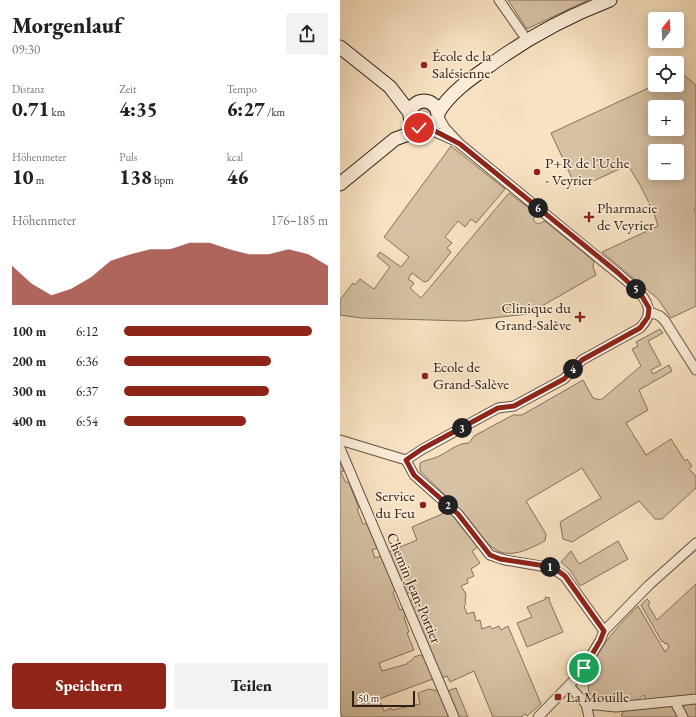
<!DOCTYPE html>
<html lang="de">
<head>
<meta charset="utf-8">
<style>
  :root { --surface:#fff; --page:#f2f2f2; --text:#222; --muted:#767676; --accent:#8f2418 }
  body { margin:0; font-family:"EB Garamond",serif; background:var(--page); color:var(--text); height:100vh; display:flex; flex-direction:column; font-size:15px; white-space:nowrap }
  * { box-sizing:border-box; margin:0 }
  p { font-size:13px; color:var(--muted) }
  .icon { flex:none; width:22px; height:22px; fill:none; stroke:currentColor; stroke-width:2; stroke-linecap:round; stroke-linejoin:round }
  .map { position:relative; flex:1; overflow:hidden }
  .side { display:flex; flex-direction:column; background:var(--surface); width:340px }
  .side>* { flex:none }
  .needle { width:26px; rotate:18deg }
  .buttons { position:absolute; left:308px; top:12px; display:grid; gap:8px }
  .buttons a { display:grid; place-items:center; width:36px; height:36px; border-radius:4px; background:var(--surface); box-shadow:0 2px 10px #0003; font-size:20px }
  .scale { position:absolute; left:12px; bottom:10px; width:63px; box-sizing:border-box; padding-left:4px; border:2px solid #312019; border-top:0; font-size:11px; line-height:14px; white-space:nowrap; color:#312019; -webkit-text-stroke:3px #faecd7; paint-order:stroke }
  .pin { position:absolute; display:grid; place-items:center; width:34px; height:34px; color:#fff; margin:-17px; border:2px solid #fff; border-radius:50%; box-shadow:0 1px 4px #0007 }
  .km { position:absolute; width:20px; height:20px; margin:-10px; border-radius:50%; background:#222; color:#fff; font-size:11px; line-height:20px; text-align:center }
  .round { display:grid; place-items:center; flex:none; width:42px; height:42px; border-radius:4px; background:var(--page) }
  .headline { display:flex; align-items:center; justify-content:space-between; height:68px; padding:0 12px }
  h1 { font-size:22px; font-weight:800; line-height:30px }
  .metrics { display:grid; grid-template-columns:repeat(3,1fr); gap:6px; height:68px; padding:4px 12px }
  .metrics div { display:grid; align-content:center }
  .metrics b { font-size:20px; font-weight:800 }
  .metrics small { font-size:11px; font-weight:400 }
  .metrics p { font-size:11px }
  .chart { height:112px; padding:8px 12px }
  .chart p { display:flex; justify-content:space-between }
  .chart svg { width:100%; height:72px; margin-top:4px; fill:var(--accent); opacity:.7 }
  .cta { display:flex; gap:8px; margin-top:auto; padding:8px 12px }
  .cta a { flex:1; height:46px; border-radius:4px; background:var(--accent); color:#fff; font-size:16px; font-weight:800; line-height:46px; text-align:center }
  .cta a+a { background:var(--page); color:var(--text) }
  ul { padding:0 12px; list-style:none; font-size:13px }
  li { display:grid; grid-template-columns:64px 48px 1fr; align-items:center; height:30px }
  li i { height:10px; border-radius:5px; background:var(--accent) }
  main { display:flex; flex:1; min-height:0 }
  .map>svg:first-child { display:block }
  .green { fill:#d6c1a4; stroke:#84705e; fill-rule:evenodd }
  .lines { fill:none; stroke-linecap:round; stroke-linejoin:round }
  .street-casing { stroke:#635043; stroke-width:11 }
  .secondary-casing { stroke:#312019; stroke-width:15 }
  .street { stroke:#faecd7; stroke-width:9 }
  .secondary { stroke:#faecd7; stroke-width:13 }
  .route-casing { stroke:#fff; stroke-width:8 }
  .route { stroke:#8f2418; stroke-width:5 }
  .poi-dot { fill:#8f2418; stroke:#faecd7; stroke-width:1.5 }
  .labels { text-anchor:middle; stroke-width:3; stroke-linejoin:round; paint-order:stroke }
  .poi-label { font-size:15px; fill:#312019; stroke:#faecd7; text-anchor:start }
  .street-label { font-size:15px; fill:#312019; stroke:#faecd7 }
</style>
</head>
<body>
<main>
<section class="side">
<div class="headline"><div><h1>Morgenlauf</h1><p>09:30</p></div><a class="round"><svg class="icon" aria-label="share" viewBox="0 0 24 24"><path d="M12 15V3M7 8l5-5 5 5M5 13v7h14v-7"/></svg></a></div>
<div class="metrics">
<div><p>Distanz</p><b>0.71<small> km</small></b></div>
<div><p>Zeit</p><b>4:35</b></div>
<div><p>Tempo</p><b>6:27<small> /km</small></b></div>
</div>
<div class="metrics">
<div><p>Höhenmeter</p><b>10<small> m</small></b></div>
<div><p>Puls</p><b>138<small> bpm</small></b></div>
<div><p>kcal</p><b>46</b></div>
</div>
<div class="chart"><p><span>Höhenmeter</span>176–185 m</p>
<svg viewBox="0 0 160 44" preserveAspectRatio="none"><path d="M0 44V20L10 31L20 38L30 34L40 27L50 17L60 13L70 10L80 10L90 6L100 6L110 10L120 13L130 13L140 10L150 13L160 20V44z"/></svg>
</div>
<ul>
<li><b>100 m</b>6:12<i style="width:92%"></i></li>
<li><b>200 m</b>6:36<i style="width:72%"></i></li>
<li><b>300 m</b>6:37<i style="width:71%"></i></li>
<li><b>400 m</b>6:54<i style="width:60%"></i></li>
</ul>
<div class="cta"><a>Speichern</a><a>Teilen</a></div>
</section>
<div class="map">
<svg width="356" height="717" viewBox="0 0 356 717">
  <rect width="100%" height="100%" fill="#f8e2c1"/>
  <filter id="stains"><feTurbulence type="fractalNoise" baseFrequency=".005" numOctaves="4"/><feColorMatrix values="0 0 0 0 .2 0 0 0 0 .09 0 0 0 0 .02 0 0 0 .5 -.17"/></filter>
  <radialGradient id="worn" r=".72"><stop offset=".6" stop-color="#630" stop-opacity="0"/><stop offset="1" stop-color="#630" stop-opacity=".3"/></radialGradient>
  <path class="green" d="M168 0H248L187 29Z
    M341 73 356 85V208L354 209 356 212V306L331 318 318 299 262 252 318 226 314 213 300 185 289 167 286 166 247 184 234 183 211 133 315 85H337V75ZM315 107H337V129H315ZM315 151H337V173H315Z
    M77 115a7 7 0 1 1 14 0a7 7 0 1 1-14 0Z
    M111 146 165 189 136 223 131 219 125 227 118 221 105 237 112 243 107 248 111 252 88 281 84 282 72 273 68 279 74 283 70 288 81 298 169 193 194 212 195 217 193 220 198 224 205 221 254 261 253 267 256 275 188 314 125 321 21 318 0 315V300L13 283 15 285 20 279 34 289 50 267 37 256 40 252 61 267 69 257 44 237Z
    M320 329 323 333 308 341 321 365 311 370 313 374 329 365 332 371 299 390 308 410 286 423 306 455 331 439 345 461 347 459 352 466 349 469 356 476V488L322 519H315L299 501 232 542 223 539 220 522 261 498 242 468 186 501 206 534 205 541C191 548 174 558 158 551 144 544 135 525 124 514 110 500 95 485 80 471V463C85 460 89 460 94 458 107 454 115 443 129 443L134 436 173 415H182L243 380 253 398 261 400 301 366 292 349 298 346 296 342Z
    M0 460 4 471 1 472 5 481 9 483 19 508 17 509 23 524H27L37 548 32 550 35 558 41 556 55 590 53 593 60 610 63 609 66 616 64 617 69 632 67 633 74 650 39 663 42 671 67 664V663L72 660 74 657 80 655 84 657 93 679 39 699 44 711 51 708 52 710 80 704 78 693 89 689 98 691 109 717H2L0 710Z
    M109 511 138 547 132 551 140 563 131 569 134 576 127 579 128 583 121 586 126 594 125 600 126 604 124 606 127 614 134 612 136 621 140 620 142 629 150 626 152 629 159 626 161 630 168 626 201 704 187 716 185 714 181 717H153L134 671 110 682 107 676 102 678 69 601 75 598 72 592 65 594 48 552 77 540 72 527Z
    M278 541 288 559 240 586 230 570 221 562 231 551 239 564Z
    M356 584V696L306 700 304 695 298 700 278 703 253 700 250 697C240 664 277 627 298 606L325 652 329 647 327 643 325 644 323 641 322 642 301 605 307 599 310 602 308 605 317 620Z
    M205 597 210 598 209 600 223 632 187 647 177 623 192 617 187 607 206 599Z
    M116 688 128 717H118L107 691Z
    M356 703V717H346L342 709 345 704Z
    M331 706 338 717H283L281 715 284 711Z"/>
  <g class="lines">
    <g class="street-casing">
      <path id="street" d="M159 0 187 40
        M86 128 113 140
        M310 312 320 316 325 321 356 370
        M0 440 66 460 74 475 118 514 150 555 165 560 212 568 225 577 264 631
        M0 448 114 717
        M66 460 83 449 158 408 174 406 224 379 242 360 300 328C315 313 308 300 294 287L120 144 105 128 98 116
        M229 686 246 704 249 717
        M336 701 337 706 343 717
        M246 704 276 707 356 699
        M198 717 239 675 260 641 264 631 309 585 356 543"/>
    </g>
    <g class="secondary-casing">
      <path id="secondary" d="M0 47 50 87 70 113
        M70 115a14 14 0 1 1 28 0a14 14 0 1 1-28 0Z
        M98 113C110 93 130 79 149 66 187 38 226 17 270 0
        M0 184 55 139 83 129"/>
    </g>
    <use href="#street" class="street"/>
    <use href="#secondary" class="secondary"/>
  </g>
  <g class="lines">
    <g class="route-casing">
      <path id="route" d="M79 128 93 130 120 144 277 272 300 293 309 308 308 317 300 328 242 360 224 379 174 406 158 408 82 449 66 460 74 475 118 514 150 555 160 559 206 566 217 570 225 576 264 631 260 641 244 668"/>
    </g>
    <use href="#route" class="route"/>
  </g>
  <g class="poi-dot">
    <circle cx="84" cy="65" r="4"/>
    <circle cx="197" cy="172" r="4"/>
    <path d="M247 211h4v4h4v4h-4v4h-4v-4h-4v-4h4z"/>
    <path d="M238 311h4v4h4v4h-4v4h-4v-4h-4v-4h4z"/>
    <circle cx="85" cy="376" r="4"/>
    <circle cx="83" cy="505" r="4"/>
    <rect x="214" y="693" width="8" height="8" rx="2"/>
  </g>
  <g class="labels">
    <g class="poi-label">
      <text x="92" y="61">École de la<tspan x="92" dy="17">Salésienne</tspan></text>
      <text x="205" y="168">P+R de l'Uche<tspan x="205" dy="17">- Veyrier</tspan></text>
      <text x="257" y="213">Pharmacie<tspan x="257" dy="17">de Veyrier</tspan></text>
      <text x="231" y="313" text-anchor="end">Clinique du<tspan x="231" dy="17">Grand-Salève</tspan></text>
      <text x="93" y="372">Ecole de<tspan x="93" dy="17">Grand-Salève</tspan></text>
      <text x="75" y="501" text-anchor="end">Service<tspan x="75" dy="17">du Feu</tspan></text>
      <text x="226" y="702">La Mouille</text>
    </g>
    <g class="street-label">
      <text transform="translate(74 588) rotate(67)" y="5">Chemin Jean-Portier</text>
    </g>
  </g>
  <rect width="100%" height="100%" filter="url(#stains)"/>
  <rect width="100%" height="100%" fill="url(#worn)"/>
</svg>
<div class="buttons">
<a><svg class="needle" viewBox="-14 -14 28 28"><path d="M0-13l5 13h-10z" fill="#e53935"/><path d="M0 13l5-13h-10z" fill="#767676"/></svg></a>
<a><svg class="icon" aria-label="locate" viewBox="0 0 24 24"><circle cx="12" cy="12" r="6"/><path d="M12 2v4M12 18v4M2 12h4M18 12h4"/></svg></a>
<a>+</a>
<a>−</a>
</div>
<div class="scale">50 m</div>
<div class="pin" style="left:244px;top:668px;background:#1e9e55"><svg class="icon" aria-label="arrive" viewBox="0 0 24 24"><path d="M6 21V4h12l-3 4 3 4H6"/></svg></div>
<div class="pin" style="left:79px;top:128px;background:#d93025"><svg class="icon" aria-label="check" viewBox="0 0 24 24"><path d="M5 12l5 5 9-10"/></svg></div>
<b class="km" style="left:210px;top:567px">1</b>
<b class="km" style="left:108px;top:505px">2</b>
<b class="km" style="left:122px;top:428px">3</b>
<b class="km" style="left:233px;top:369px">4</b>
<b class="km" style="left:296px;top:289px">5</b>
<b class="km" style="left:198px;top:208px">6</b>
</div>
</main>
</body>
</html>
